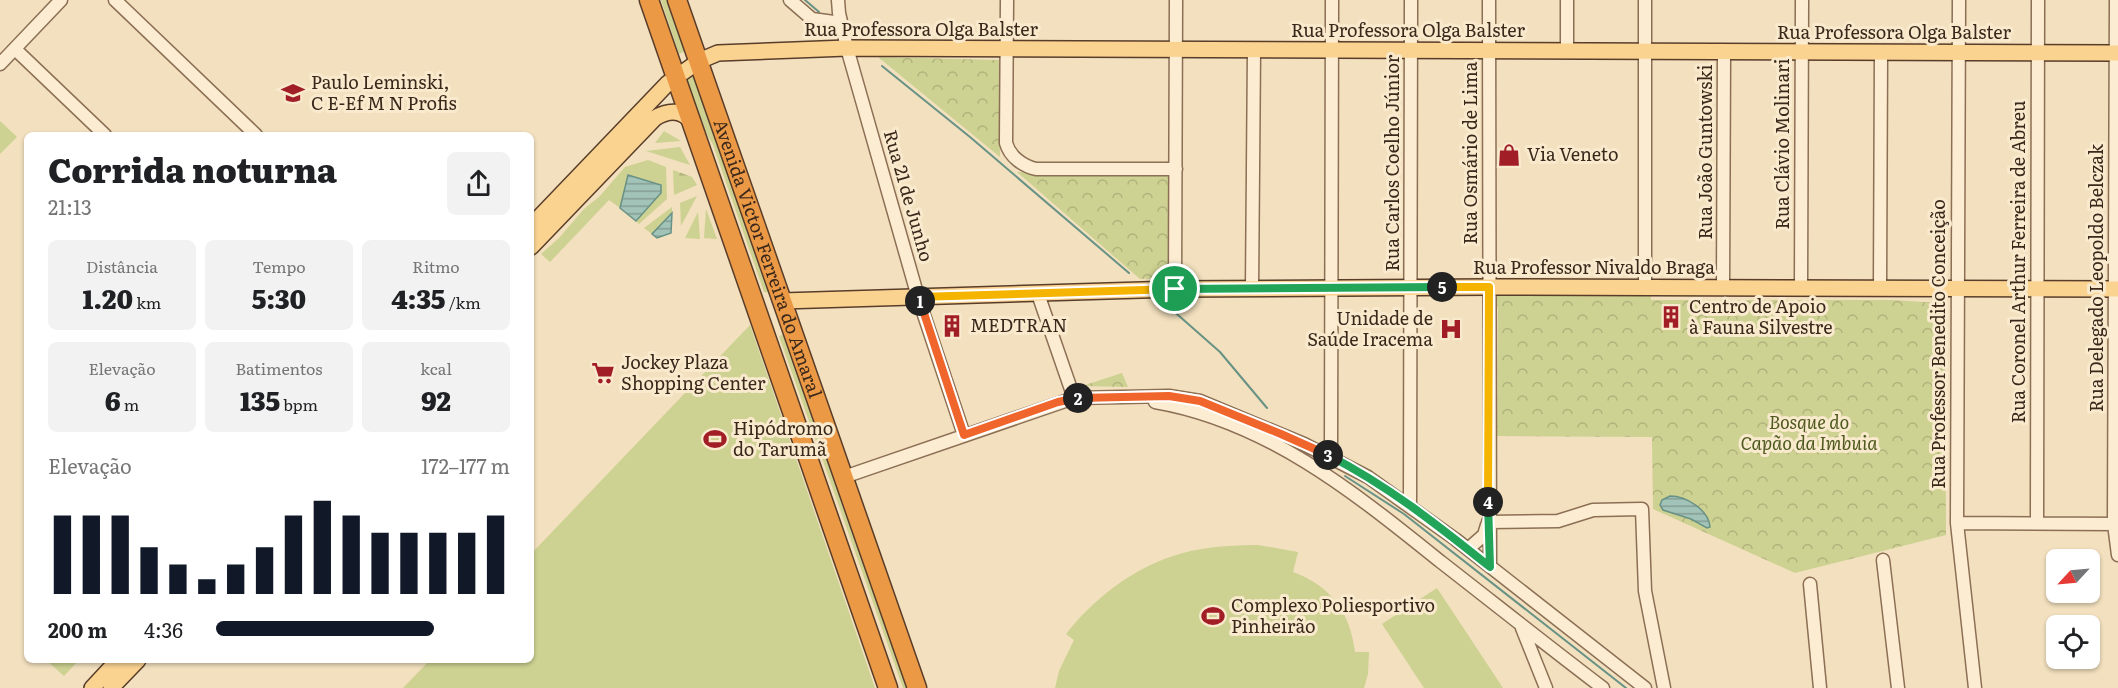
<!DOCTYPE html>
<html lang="pt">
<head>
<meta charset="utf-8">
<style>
  :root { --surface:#fff; --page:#f2f2f2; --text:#202124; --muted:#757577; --accent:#111827 }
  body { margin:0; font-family:Literata,serif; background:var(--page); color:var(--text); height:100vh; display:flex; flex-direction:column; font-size:22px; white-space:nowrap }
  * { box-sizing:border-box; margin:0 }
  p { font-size:20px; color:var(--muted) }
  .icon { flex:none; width:33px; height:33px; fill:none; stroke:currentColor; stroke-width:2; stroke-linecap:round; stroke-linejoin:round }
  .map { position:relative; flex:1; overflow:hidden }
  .side { position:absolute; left:24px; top:132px; width:510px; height:531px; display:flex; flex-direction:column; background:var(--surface); border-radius:9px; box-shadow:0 2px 4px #0004 }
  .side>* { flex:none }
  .needle { width:39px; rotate:244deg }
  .controls { position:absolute; left:2046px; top:549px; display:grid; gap:12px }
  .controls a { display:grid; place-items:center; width:54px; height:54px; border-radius:9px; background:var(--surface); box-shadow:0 2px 4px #0004; font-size:30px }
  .pin { position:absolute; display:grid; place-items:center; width:51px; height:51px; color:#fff; margin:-26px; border:3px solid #fff; border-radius:50%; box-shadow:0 2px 6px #0007 }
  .km { position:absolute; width:30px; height:30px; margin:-15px; border-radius:50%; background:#222; color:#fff; font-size:16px; line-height:30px; text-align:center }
  .round { display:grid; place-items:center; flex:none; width:63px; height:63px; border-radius:9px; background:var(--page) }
  .overview { display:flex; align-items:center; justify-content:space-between; height:102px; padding:0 24px }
  h1 { font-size:33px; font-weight:800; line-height:45px }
  .figures { display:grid; grid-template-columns:repeat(3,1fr); gap:9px; height:102px; padding:6px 24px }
  .figures div { display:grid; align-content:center; border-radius:9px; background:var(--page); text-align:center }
  .figures b { font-size:26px; font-weight:800 }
  .figures small { font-size:16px; font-weight:400 }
  .figures p { font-size:16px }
  .chart { height:168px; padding:12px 24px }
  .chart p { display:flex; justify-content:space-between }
  .chart svg { width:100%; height:108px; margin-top:6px; stroke:var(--accent); stroke-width:6 }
  ul { padding:0 24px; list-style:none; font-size:20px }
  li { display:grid; grid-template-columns:96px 72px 1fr; align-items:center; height:45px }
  li i { height:15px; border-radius:8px; background:var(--accent) }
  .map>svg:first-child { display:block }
  .green { fill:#cdd191 }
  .forest { fill:url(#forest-firs) }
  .park { fill:url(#park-crowns) }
  .water { fill:url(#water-rules); stroke:#689285; stroke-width:1.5 }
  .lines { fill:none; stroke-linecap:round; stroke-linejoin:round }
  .stream { stroke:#689285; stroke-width:2 }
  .minor-casing { stroke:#8c6f55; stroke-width:15 }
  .major-casing { stroke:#593d2a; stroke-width:18 }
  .highway-casing { stroke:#593d2a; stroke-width:21 }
  .minor { stroke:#fcedd2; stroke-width:12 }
  .major { stroke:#fad391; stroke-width:15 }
  .highway { stroke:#eb9945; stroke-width:18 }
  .split-1-casing { stroke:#fff; stroke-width:12 }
  .split-2-casing { stroke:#fff; stroke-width:12 }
  .split-3-casing { stroke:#fff; stroke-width:12 }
  .split-4-casing { stroke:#fff; stroke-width:12 }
  .split-5-casing { stroke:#fff; stroke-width:12 }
  .split-6-casing { stroke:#fff; stroke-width:12 }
  .split-1 { stroke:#f5b400; stroke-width:8 }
  .split-2 { stroke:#f0652b; stroke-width:8 }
  .split-3 { stroke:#f0652b; stroke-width:8 }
  .split-4 { stroke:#22a559; stroke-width:8 }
  .split-5 { stroke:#f5b400; stroke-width:8 }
  .split-6 { stroke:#22a559; stroke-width:8 }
  .labels { text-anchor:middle; stroke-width:6; stroke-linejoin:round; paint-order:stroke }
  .street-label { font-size:18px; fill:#3a281b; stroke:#f9eace }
  .poi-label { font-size:18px; fill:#3a281b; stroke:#f9eace; text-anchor:start }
  .park-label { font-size:18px; font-style:italic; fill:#4e591f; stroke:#f9eace }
</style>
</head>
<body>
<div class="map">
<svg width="2118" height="688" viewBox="0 0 2118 688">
  <defs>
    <pattern id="forest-firs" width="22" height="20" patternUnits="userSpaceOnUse" patternTransform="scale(1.5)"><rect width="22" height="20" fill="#cdd191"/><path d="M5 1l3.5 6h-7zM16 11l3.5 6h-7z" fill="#b1b37c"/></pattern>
    <pattern id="park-crowns" width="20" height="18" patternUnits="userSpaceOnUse" patternTransform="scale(1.5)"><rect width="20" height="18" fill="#cdd191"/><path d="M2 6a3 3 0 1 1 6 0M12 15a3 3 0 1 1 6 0" fill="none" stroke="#b1b37c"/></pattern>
    <pattern id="water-rules" width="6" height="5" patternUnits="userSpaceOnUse" patternTransform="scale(1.5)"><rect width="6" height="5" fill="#a2c3b8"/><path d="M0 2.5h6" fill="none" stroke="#859e95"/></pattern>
  </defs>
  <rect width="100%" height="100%" fill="#f2e0be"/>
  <path class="green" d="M661 0H671L689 50 679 54Z
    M697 75 774 293 764 292 713 145 696 114 685 80Z
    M0 121 17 137 0 154Z
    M664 131 681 141 655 143Z
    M680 147 690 165 646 151Z
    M648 160 666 167 667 199 639 224 636 221 661 193V185L628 175 620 208 609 200 550 262 541 254 559 238 584 209 600 196 625 167Z
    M697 196 681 226 680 203Z
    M672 207V213L652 234 644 228Z
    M706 209 717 239 704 238Z
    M698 212 700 239 685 238Z
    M750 325 875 688H403L430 660H531V554Z
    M788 333 913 688H903L779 336Z
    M1258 545 1298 552 1293 572C1331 586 1350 612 1355 652H1369L1368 674 1364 688H1055L1059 671 1074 640 1066 634C1099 592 1148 557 1202 549 1220 546 1239 545 1258 545Z
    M1437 588 1503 688H1424L1382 624Z
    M46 660H79L64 676Z"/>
  <path class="forest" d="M673 170 692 177 697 185 674 195Z"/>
  <path class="park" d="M878 57 999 60 1000 157Z
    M1017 172 1170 174V278L1140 279Z
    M1498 294H1651V300H1892L1940 303 1943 306V322L1945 325 1946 535 1795 573 1653 509 1652 437 1497 436 1498 307 1493 304 1495 297Z
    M1122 373 1128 387 1082 386Z"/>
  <path class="water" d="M628 175 661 185V193L636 221 620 208Z
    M672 213 671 233 657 238 652 234Z
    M1670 496C1686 496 1709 510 1710 527L1707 528 1691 519 1663 510 1660 505 1662 500Z"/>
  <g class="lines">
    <path class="stream" d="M805 0 819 12
      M882 66 970 137 1129 273
      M1161 300 1220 352 1267 408
      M1345 476 1404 514 1626 688"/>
    <g class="minor-casing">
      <path id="minor" d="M115 0 256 135
        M790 0 812 19 841 23
        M838 0 839 13 847 48 918 297 964 435
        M1007 0 1006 143C1010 157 1023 166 1036 169H1176
        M1489 0 1490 566
        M1959 0 1957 523 1975 688
        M2116 0 2114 524 2118 555
        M15 49 105 135
        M1567 51V0
        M0 64 61 0
        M1645 287V0
        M1723 288 1724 51
        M1801 288 1802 0
        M1880 288 1881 52
        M1175 289 1176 0
        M1252 289 1254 50
        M1038 294 1074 398
        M1155 402C1267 421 1355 493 1441 562 1495 604 1549 647 1603 688
        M1331 457 1332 0
        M844 477 1074 398 1169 396 1200 401 1304 444 1368 477 1455 539 1645 688
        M1410 506 1411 0
        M1488 522 1558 521 1593 510 1642 509 1645 591 1664 688
        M1957 523 2118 524
        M2037 523 2038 0
        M1468 549 1484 535 1487 525
        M1883 560 1898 688
        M1810 584 1820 688
        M1522 628 1546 688"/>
    </g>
    <g class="major-casing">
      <path id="major" d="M531 226 668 83 699 61 718 53 847 48 2118 53
        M531 247 655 118C668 110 683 109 692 123
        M782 301 1175 289 1489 287 2118 289
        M92 688 118 660
        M111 688 138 660"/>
    </g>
    <g class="highway-casing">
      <g id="highway">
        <path d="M649 0 888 688"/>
        <path id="s1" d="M677 0 917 688"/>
      </g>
    </g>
    <use href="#minor" class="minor"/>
    <use href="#major" class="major"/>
    <use href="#highway" class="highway"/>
  </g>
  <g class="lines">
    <g class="split-1-casing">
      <path id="split-1" d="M920 301 918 297 1175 289"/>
    </g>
    <g class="split-2-casing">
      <path id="split-2" d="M920 301 964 435 1058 402 1078 398"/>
    </g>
    <g class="split-3-casing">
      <path id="split-3" d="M1078 398 1169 396 1200 401 1281 434 1328 455"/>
    </g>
    <g class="split-4-casing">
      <path id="split-4" d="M1328 455C1387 485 1439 526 1490 567L1488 502"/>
    </g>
    <g class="split-5-casing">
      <path id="split-5" d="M1442 287H1489L1488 502"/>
    </g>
    <g class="split-6-casing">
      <path id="split-6" d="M1175 289 1442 287"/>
    </g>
    <use href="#split-1" class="split-1"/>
    <use href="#split-2" class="split-2"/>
    <use href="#split-3" class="split-3"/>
    <use href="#split-4" class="split-4"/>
    <use href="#split-5" class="split-5"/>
    <use href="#split-6" class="split-6"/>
  </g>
  <defs>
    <g id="school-bare" transform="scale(1.8)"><path d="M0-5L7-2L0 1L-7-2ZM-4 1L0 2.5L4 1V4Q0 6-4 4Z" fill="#a21e27" stroke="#f9eace" stroke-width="2.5" paint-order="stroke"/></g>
    <g id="shop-bare" transform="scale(1.8)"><path d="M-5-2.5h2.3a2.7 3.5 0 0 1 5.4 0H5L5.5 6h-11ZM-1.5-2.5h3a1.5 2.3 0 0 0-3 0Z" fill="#a21e27" stroke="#f9eace" stroke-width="2.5" paint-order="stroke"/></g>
    <g id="building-bare" transform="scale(1.8)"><path d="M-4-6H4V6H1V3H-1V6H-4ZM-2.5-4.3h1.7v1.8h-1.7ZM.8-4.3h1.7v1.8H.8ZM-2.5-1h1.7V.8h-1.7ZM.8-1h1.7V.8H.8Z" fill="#a21e27" stroke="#f9eace" stroke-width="2.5" paint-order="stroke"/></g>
    <g id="hospital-bare" transform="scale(1.8)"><path d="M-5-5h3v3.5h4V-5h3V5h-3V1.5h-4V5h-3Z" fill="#a21e27" stroke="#f9eace" stroke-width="2.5" paint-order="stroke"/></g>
    <g id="supermarket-bare" transform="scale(1.8)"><path d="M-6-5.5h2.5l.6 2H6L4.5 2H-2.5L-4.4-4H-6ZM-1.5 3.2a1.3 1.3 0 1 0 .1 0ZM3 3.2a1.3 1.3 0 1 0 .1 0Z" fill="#a21e27" stroke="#f9eace" stroke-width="2.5" paint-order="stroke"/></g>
    <g id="stadium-bare" transform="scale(1.8)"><path d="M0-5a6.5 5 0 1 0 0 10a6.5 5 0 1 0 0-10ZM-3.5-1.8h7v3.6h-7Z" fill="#a21e27" stroke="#f9eace" stroke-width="2.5" paint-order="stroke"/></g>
  </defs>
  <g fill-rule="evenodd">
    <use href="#school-bare" x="293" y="93"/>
    <use href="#shop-bare" x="1509" y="155"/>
    <use href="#building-bare" x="1671" y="317"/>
    <use href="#building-bare" x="952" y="326"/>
    <use href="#hospital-bare" x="1451" y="329"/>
    <use href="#supermarket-bare" x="603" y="373"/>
    <use href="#stadium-bare" x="715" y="439"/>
    <use href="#stadium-bare" x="1213" y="616"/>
  </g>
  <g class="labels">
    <g class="street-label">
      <text x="921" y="36">Rua Professora Olga Balster</text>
      <text x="1408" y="37">Rua Professora Olga Balster</text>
      <text x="1894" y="39">Rua Professora Olga Balster</text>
      <text transform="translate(1783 144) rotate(-90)" y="6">Rua Clávio Molinari</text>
      <text transform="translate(1706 152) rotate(-90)" y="6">Rua João Guntowski</text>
      <text transform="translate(1471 153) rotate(-90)" y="6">Rua Osmário de Lima</text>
      <text transform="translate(1393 163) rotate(-90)" y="6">Rua Carlos Coelho Júnior</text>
      <text transform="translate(908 196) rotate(74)" y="6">Rua 21 de Junho</text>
      <text dy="6" stroke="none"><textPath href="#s1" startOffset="274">Avenida Victor Ferreira do Amaral</textPath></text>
      <text transform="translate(2019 262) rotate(-90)" y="6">Rua Coronel Arthur Ferreira de Abreu</text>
      <text x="1594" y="274">Rua Professor Nivaldo Braga</text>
      <text transform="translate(2097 278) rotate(-90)" y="6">Rua Delegado Leopoldo Belczak</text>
      <text transform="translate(1939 344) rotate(-90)" y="6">Rua Professor Benedito Conceição</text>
    </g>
    <g class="poi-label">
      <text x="311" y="89">Paulo Leminski,<tspan x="311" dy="21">C E-Ef M N Profis</tspan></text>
      <text x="1527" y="161">Via Veneto</text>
      <text x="1689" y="313">Centro de Apoio<tspan x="1689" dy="21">à Fauna Silvestre</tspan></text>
      <text x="1433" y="325" text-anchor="end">Unidade de<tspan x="1433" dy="21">Saúde Iracema</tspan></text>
      <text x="970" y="332">MEDTRAN</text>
      <text x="621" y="369">Jockey Plaza<tspan x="621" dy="21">Shopping Center</tspan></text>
      <text x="733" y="435">Hipódromo<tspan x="733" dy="21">do Tarumã</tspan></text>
      <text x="1231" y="612">Complexo Poliesportivo<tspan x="1231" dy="21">Pinheirão</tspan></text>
    </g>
    <g class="park-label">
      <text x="1809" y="429">Bosque do<tspan x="1809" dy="21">Capão da Imbuia</tspan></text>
    </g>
  </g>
</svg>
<div class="controls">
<a><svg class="needle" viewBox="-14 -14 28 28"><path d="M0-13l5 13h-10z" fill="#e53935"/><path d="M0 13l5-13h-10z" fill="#757577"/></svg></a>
<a><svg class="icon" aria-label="locate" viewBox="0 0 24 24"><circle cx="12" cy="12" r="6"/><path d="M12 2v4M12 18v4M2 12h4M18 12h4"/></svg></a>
</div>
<div class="pin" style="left:1175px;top:289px;background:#1e9e55"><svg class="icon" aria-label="arrive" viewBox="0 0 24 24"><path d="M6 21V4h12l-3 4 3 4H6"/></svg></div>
<b class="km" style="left:920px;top:301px">1</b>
<b class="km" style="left:1078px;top:398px">2</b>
<b class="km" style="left:1328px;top:455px">3</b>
<b class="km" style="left:1488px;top:502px">4</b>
<b class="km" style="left:1442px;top:287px">5</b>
<section class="side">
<div class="overview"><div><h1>Corrida noturna</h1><p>21:13</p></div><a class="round"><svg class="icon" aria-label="share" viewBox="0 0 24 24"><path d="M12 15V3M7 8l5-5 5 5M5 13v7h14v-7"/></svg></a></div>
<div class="figures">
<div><p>Distância</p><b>1.20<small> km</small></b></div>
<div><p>Tempo</p><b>5:30</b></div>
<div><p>Ritmo</p><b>4:35<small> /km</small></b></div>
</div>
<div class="figures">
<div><p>Elevação</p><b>6<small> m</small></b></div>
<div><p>Batimentos</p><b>135<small> bpm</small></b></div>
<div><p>kcal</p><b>92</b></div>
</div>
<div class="chart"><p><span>Elevação</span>172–177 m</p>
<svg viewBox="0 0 160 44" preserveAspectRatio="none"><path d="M5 44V12M15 44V12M25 44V12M35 44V25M45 44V32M55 44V38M65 44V32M75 44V25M85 44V12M95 44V6M105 44V12M115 44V19M125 44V19M135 44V19M145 44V19M155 44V12"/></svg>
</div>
<ul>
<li><b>200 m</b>4:36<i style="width:74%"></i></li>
</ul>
</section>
</div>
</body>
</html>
